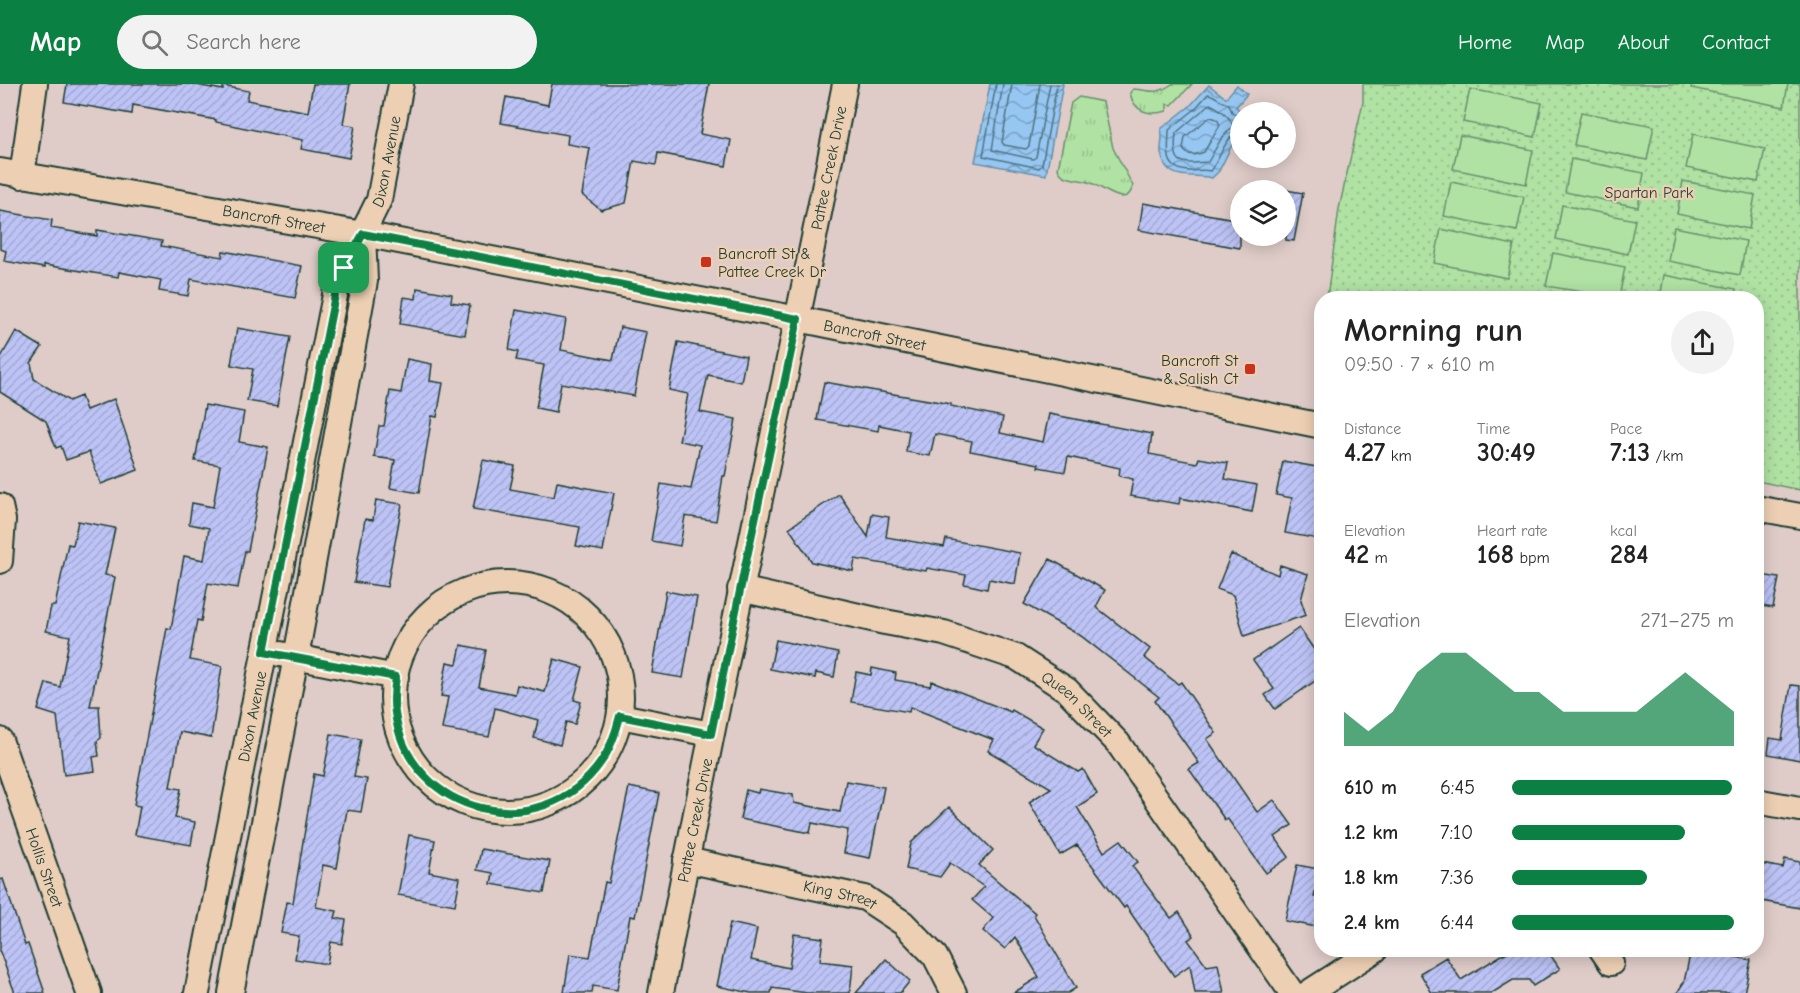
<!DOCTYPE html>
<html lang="en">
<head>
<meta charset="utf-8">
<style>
  :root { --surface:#fff; --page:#f2f2f2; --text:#222; --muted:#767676; --accent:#0b8043 }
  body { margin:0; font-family:"Comic Neue",sans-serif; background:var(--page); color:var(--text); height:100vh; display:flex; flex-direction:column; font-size:22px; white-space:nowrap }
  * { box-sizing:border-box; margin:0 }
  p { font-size:20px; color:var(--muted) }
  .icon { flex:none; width:33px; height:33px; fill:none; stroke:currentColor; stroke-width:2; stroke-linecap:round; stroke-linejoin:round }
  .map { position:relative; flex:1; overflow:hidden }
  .panel { position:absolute; left:1314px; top:207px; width:450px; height:666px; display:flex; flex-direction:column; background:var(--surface); border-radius:24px; box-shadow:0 3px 15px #0003 }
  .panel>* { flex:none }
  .controls { position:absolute; left:1230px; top:18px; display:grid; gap:12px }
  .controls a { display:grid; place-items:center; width:66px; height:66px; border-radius:50%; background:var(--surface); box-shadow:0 3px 15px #0003; font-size:30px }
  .pin { position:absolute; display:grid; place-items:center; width:51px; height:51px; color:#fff; margin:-26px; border-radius:12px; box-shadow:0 3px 9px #0006 }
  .round { display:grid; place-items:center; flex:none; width:63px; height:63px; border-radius:32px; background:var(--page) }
  .summary { display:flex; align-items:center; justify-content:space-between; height:102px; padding:0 30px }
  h1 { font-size:33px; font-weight:600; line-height:45px }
  .stats { display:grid; grid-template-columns:repeat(3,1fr); gap:9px; height:102px; padding:6px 30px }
  .stats div { display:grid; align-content:center }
  .stats b { font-size:26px; font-weight:600 }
  .stats small { font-size:16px; font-weight:400 }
  .stats p { font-size:16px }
  .chart { height:168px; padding:12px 30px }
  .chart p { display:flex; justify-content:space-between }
  .chart svg { width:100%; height:108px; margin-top:6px; fill:var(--accent); opacity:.7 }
  ul { padding:0 30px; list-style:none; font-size:20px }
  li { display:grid; grid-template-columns:96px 72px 1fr; align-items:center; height:45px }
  li i { height:15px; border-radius:8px; background:var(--accent) }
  header { display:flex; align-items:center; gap:36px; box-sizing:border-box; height:84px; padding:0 30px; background:var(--accent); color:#fff }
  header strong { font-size:28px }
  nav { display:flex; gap:33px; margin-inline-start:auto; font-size:21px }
  .search { width:420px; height:54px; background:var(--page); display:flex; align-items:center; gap:15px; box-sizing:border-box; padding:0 21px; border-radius:33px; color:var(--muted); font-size:22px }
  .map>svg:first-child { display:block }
  .grass { fill:url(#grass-tufts); stroke:#68906c; stroke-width:1.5 }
  .park { fill:url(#park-dots); stroke:#68906c; stroke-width:1.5 }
  .pitch { fill:#b0e2a3; stroke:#68906c; stroke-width:1.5 }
  .water { fill:url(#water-waves); stroke:#668fa6; stroke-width:1.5 }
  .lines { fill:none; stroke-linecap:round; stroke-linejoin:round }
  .shore { stroke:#4f7480; stroke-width:1.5 }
  .building { fill:url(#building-hatch); stroke:#1f3d34; stroke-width:1.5 }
  .minor-casing { stroke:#1f3d34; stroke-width:28 }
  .minor { stroke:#edd0b4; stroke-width:24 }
  .route-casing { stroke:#fff; stroke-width:12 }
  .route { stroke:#0b8043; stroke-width:8 }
  .poi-dot { fill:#c8321e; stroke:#edd0b4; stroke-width:2 }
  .labels { text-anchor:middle; stroke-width:4.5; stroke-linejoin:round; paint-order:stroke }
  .street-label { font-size:16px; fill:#1f3d34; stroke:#edd0b4 }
  .park-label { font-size:16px; fill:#26453a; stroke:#edd0b4 }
  .poi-label { font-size:16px; fill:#1f3d34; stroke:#edd0b4; text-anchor:start }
</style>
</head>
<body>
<header>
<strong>Map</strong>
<div class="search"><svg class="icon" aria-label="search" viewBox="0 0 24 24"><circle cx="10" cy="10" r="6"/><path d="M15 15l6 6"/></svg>Search here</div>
<nav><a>Home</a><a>Map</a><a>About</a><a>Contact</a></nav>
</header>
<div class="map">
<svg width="1800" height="909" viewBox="0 0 1800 909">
  <defs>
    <pattern id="grass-tufts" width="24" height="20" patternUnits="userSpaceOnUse" patternTransform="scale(1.5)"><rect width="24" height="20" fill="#b0e2a3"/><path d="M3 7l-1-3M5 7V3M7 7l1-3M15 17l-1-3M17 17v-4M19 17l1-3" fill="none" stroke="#97c38d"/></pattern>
    <pattern id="park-dots" width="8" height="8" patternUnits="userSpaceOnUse" patternTransform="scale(1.5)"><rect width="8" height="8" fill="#b0e2a3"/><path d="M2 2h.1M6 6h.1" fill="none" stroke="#97c38d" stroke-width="1.8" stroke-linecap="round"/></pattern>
    <pattern id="water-waves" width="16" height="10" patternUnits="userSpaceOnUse" patternTransform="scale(1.5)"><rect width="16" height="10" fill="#96c6f2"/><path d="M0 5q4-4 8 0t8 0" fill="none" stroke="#7aa2c5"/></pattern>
    <pattern id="building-hatch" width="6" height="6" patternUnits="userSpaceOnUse" patternTransform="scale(1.5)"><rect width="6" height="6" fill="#bdc3f5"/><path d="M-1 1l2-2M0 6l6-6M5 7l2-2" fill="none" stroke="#a2a8d3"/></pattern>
  </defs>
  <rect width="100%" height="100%" fill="#dfccc8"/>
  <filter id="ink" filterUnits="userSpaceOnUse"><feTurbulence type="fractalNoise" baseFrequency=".0167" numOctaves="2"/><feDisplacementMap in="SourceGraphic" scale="12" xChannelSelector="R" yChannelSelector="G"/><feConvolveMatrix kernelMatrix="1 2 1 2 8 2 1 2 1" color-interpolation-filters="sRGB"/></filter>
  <g filter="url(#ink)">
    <path class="grass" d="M1172 0H1192L1172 21 1167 20V27C1149 32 1134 28 1130 9L1133 5C1152 6 1155 12 1172 0Z
      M1079 13 1103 18 1113 64 1133 102C1127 126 1105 104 1091 99 1080 94 1063 97 1058 85L1071 19Z"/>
    <path class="park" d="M1363 0H1800V406L1757 397 1756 214H1327L1339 125 1363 18Z"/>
    <path class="pitch" d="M1692 0H1788L1784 23 1691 4Z
      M1470 5 1542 19 1535 53 1463 38Z
      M1581 28 1654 42 1647 76 1574 61Z
      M1693 50 1765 65 1758 98 1686 84Z
      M1460 51 1533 66 1526 100 1453 85Z
      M1571 75 1644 89 1638 123 1565 108Z
      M1683 97 1755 111 1749 145 1677 130Z
      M1451 98 1524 113 1517 147 1444 132Z
      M1562 121 1635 136 1628 170 1556 155Z
      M1674 143 1746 157 1740 191 1668 177Z
      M1441 145 1514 161 1507 194 1434 179Z
      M1553 169 1625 183 1619 214 1546 202Z
      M1664 191 1736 205 1735 214H1660Z"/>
    <path class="water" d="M990 0H1063L1046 91 975 78Z
      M1209 1 1226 14 1237 1 1247 10 1236 23 1242 28H1240V52L1231 63 1219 87 1212 94C1193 89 1166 100 1161 69 1160 61 1164 53 1161 45L1190 22Z"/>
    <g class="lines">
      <path class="shore" d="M996 0 983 72 1039 84 1042 81 1057 0
        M1003 0 992 66 1033 75 1036 73 1050 0
        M1012 0 1002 58 1004 61 1026 65 1029 62 1040 0
        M1210 20C1219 24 1230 32 1233 42L1221 55 1208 78C1180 80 1172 82 1176 49Z
        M1210 33 1217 35 1220 41 1204 68C1197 71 1188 73 1183 65L1185 53Z
        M1240 34 1232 28 1229 20C1221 19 1216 11 1208 10L1194 26 1169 46C1169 65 1162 86 1190 87 1197 87 1203 85 1210 87 1221 76 1224 51 1240 49"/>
    </g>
    <path class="building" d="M67 0H191L223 6V2L249 7 247 16 308 28 313 0H350L343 40 355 42 349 74 301 65 303 56 216 38V36L133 21 132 30 64 18Z
      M552 0H709L700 50 731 56 726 82 658 69 656 81 634 77 626 119 601 126 582 111 590 64 567 60 568 51 501 39 506 13 548 21Z
      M1286 106 1303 109 1294 157 1286 156Z
      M1143 119 1240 136V164L1139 146Z
      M0 127 52 136 51 144 97 152V146L162 157 161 162 222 173 223 167 302 182 295 214 191 195 188 212 159 207 161 196 119 188 118 193 44 181V184L4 177 6 167 0 165Z
      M417 204 452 210 451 218 470 221 465 251 400 240 404 213 416 215Z
      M516 226 566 235 561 266 613 276 620 243 646 248 634 312 561 299 556 328 536 324 544 281 516 276 518 268 509 266Z
      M237 244 290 253 277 322 247 317 253 285 231 281Z
      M16 247 42 263 31 279 34 295 69 317 81 312 86 326 114 315 138 386 101 400 89 368 66 376 61 362 56 364 46 337 0 308V275Z
      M678 258 746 272 741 298 708 291 700 328 736 335 725 392H723L716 437 685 432 680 462 651 457 661 400 691 405 700 361 679 357 688 310 669 306Z
      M407 275 432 280 430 297 443 299 437 333 432 332 419 409 390 404 395 376 374 373 379 342H384L390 307 401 309Z
      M824 298 951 320V322L1003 333 1000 349 1043 358 1049 330 1152 350 1149 370 1197 379 1199 374 1228 379 1225 395 1257 401 1252 428 1180 414 1179 420 1130 412 1133 395 1119 392 1120 384 1068 373 1065 388 1038 383 1039 380 970 367 972 357 935 350 930 372 906 368 909 347 879 341 878 347 817 336Z
      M205 321 244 328 239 358 268 363 248 467H245L238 504 208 499 201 537 197 536 190 576 222 582 211 654 180 648 170 703 181 705 175 734 195 738 191 761 135 751 140 722 134 721 167 544 171 545 184 472 204 476 209 444 189 440 192 419 213 423 220 381 195 377Z
      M483 376 515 382 510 405 554 413 557 398 614 409 603 467 576 462 580 443 473 425Z
      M1283 377 1322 384V438L1318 455 1285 449 1292 414 1276 411Z
      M839 410 868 453 872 430 889 433 886 453 944 463 946 455 1020 469 1015 500 989 495 987 505 964 500 966 491 927 484 926 487 855 475 853 487 812 478 789 444Z
      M376 416 402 420 387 503 354 498 365 435 373 436Z
      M78 437 115 444 105 491 115 493 90 622H99L101 654 97 657 99 672 93 673 95 687 64 691 57 632 38 626 46 599 60 603 70 552 46 547 51 522H55L68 460 73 461Z
      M1231 470 1278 491 1280 481 1308 490 1301 516 1306 531 1244 552 1233 511 1217 505Z
      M1050 475 1105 506 1096 523 1150 565 1144 573 1178 600 1181 598 1216 649 1207 655 1257 728 1274 716 1292 741 1275 753 1289 773 1266 789 1227 734 1225 736 1189 685 1199 679 1155 617 1159 613 1081 552 1024 520Z
      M1756 490 1779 494 1773 524 1756 521Z
      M666 507 697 513 683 594 652 589Z
      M1299 544 1322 577V592L1275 625 1265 611 1274 605 1253 576Z
      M776 556 838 569 834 593 816 589 815 594 770 585Z
      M461 561 486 566 479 603 515 610 517 601 545 608 554 575 583 583 574 616 581 618 575 640 566 638 560 661 534 654 538 636 495 624 489 653 442 645 448 613 441 612 447 578 457 580Z
      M872 584 896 589 895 596 930 602 932 597 1011 628 1012 626 1043 644 1033 660 1078 688 1083 685 1097 710 1077 723 1104 768 1121 756 1138 778 1132 782 1171 834 1179 828 1194 852 1188 856 1207 882 1218 880 1224 909H1195L1190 881 1174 892 1126 822 1124 824 1077 761 1060 771 1029 718 1051 704 988 667 994 656 910 623 909 628 851 618 856 588 871 591Z
      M1791 601 1800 602V676L1768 670 1770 654 1782 656Z
      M331 650 361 655 354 693 367 695 361 728 347 726 337 784 323 781 316 823 337 827 335 834 346 836 342 860 331 858 327 880 295 875 299 852 281 849 287 818 293 819 314 690 323 692Z
      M846 697 884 703 870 774 844 769 848 746 812 739 810 749 740 735 746 706 758 709 759 705 793 711 794 719 840 728Z
      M629 703 659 709 635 833 630 832 617 906 593 902 592 909H564L570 870 590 873 605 798 609 799Z
      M949 723 993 766 979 781 1035 829 1034 831 1076 904 1068 909H1013L1039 893 1015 853 1005 865 983 847 993 834 972 816 984 803 950 779 940 793 906 785 911 759Z
      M409 751 435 756 429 788 460 794 455 821 398 811Z
      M481 765 550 777 544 809 491 800 493 789 477 786Z
      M1785 775 1800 778V824L1756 816V779L1783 784Z
      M1297 781 1319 785 1314 813 1322 815V844L1285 837Z
      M3 795 25 861 28 860 45 909H15L0 868V796Z
      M730 839 757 845 751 876 789 884 794 850 823 854 820 877 853 881 850 909H807L772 904 771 909H751L717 902Z
      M1510 866H1547L1560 885 1533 902 1529 896H1513L1492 909H1432L1420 889 1446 873 1461 896Z
      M1691 866H1716L1715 869 1751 876 1744 909H1677L1684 898Z
      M886 875 910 897 900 909H856Z"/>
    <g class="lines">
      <g class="minor-casing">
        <g id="minor">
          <path id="s1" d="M0 87 363 150 798 235 1322 342"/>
          <path d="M22 92 35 0"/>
          <path d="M0 422 3 436 0 477"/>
          <path d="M1756 424 1800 432"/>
          <circle cx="507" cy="613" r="114"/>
          <path id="s2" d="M740 505 885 538 944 549 1016 573 1067 606 1118 659 1292 909"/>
          <path d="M280 570 396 593"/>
          <path d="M620 632 711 650"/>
          <path id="s3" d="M0 656 89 909"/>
          <path d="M1756 717 1800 725"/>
          <path id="s4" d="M686 776 865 814 903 839 935 872 954 909"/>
          <path d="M1602 866 1611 879"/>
          <path id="s5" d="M197 909 337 201 379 116 401 0"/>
          <path d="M231 909 296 573 365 197 363 150"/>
          <path id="s6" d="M661 909C718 605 785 303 845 0"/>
          <path d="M1308 909 1375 866"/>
        </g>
      </g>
      <use href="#minor" class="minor"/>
    </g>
  </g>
  <g class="lines" filter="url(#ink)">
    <g class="route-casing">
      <path id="route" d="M363 150 798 235 744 487 711 650 620 632C616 648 611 664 601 678 542 763 409 732 395 629 393 617 394 605 396 593L264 568 337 201 344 184Z"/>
    </g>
    <use href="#route" class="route"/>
  </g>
  <g class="poi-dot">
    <rect x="700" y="172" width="12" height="12" rx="3"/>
    <rect x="1244" y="279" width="12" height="12" rx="3"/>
  </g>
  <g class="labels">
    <g class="street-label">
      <text dy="6" stroke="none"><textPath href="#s5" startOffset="856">Dixon Avenue</textPath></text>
      <text dy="6" stroke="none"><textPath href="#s6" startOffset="842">Pattee Creek Drive</textPath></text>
      <text dy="6" stroke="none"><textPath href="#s1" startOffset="278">Bancroft Street</textPath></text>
      <text dy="6" stroke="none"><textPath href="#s1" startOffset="890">Bancroft Street</textPath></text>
      <text dy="6" stroke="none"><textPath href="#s2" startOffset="362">Queen Street</textPath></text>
      <text dy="6" stroke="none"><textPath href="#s5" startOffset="282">Dixon Avenue</textPath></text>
      <text dy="6" stroke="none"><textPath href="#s6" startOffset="176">Pattee Creek Drive</textPath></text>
      <text dy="6" stroke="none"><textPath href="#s3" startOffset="135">Hollis Street</textPath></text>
      <text dy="6" stroke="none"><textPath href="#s4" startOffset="158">King Street</textPath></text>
    </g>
    <g class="park-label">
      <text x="1649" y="114">Spartan Park</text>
    </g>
    <g class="poi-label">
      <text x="718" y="175">Bancroft St &amp;<tspan x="718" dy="18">Pattee Creek Dr</tspan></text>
      <text x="1238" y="282" text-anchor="end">Bancroft St<tspan x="1238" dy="18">&amp; Salish Ct</tspan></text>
    </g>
  </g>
</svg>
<div class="controls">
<a><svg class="icon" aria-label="locate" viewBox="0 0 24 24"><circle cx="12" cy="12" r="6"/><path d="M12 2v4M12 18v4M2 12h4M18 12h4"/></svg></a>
<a><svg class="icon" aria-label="layers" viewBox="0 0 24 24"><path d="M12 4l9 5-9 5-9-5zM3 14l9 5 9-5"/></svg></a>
</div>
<div class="pin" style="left:344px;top:184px;background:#1e9e55"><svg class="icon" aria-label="arrive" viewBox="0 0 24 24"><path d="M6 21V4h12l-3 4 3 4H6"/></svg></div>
<section class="panel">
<div class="summary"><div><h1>Morning run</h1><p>09:50 · 7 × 610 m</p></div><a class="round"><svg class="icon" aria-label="share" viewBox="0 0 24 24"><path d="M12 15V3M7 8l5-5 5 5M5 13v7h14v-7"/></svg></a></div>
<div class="stats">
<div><p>Distance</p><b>4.27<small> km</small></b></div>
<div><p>Time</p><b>30:49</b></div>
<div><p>Pace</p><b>7:13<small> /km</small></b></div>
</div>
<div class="stats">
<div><p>Elevation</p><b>42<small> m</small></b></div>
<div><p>Heart rate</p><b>168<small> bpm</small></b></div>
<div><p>kcal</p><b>284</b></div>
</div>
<div class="chart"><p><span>Elevation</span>271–275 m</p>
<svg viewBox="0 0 160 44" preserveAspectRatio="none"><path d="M0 44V30L10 38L20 30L30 14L40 6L50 6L60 14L70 22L80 22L90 30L100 30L110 30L120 30L130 22L140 14L150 22L160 30V44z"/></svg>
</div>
<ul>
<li><b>610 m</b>6:45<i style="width:99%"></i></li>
<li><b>1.2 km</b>7:10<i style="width:78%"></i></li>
<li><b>1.8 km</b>7:36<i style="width:61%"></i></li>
<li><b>2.4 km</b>6:44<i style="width:100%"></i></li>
</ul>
</section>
</div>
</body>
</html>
